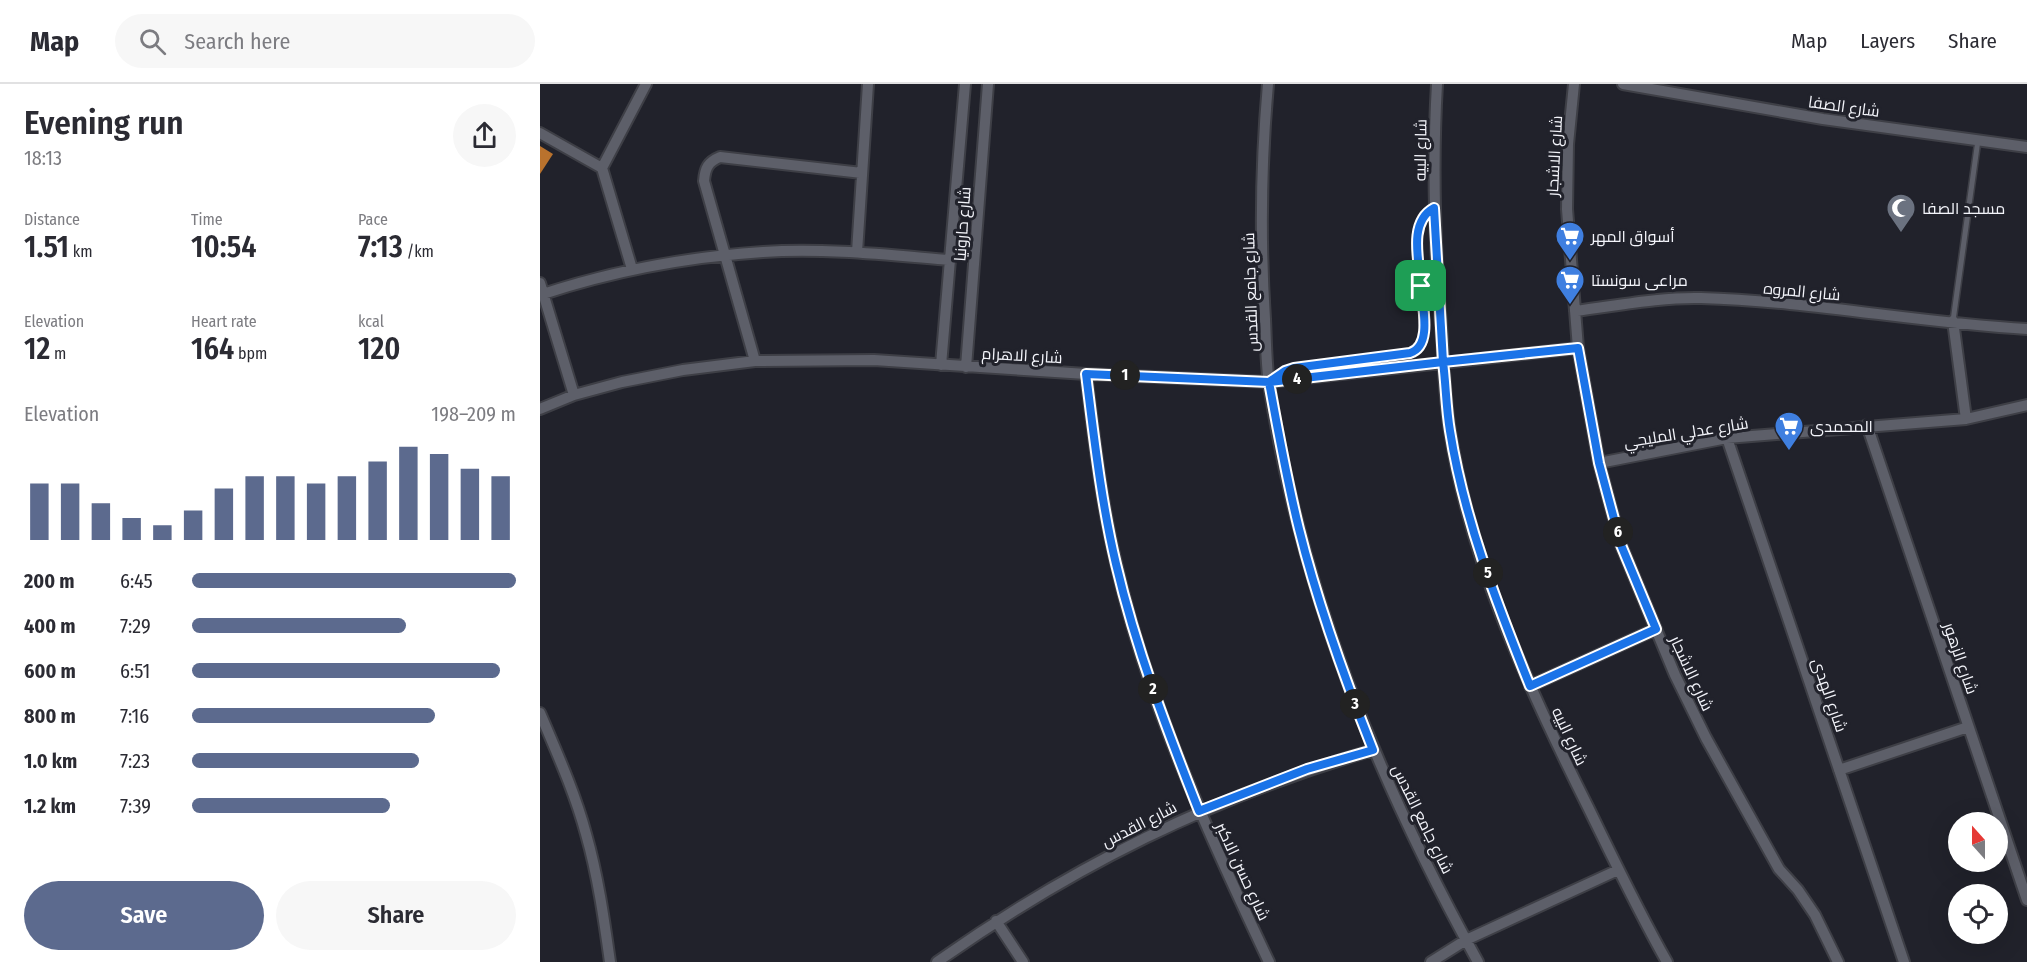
<!DOCTYPE html>
<html lang="en">
<head>
<meta charset="utf-8">
<style>
  :root { --surface:#fff; --page:#f7f7f7; --text:#2b2b33; --muted:#7c7c81; --line:#e1e1e2; --accent:#5c6a8e }
  body { margin:0; font-family:"Fira Sans Condensed",Cairo,sans-serif; background:var(--page); color:var(--text); height:100vh; display:flex; flex-direction:column; font-size:22px; white-space:nowrap }
  * { box-sizing:border-box; margin:0 }
  p { font-size:20px; color:var(--muted) }
  .icon { flex:none; width:33px; height:33px; fill:none; stroke:currentColor; stroke-width:2; stroke-linecap:round; stroke-linejoin:round }
  .map { position:relative; flex:1; overflow:hidden }
  .details { display:flex; flex-direction:column; background:var(--surface); width:540px }
  .details>* { flex:none }
  .needle { width:39px; rotate:339deg }
  .fabs { position:absolute; left:1408px; top:728px; display:grid; gap:12px }
  .fabs a { display:grid; place-items:center; width:60px; height:60px; border-radius:50%; background:var(--surface); box-shadow:0 6px 24px #0002; font-size:30px }
  .pin { position:absolute; display:grid; place-items:center; width:51px; height:51px; color:#fff; margin:-26px; border-radius:12px; box-shadow:0 3px 9px #0006 }
  .km { position:absolute; width:30px; height:30px; margin:-15px; border-radius:50%; background:#222; color:#fff; font-size:16px; line-height:30px; text-align:center }
  .round { display:grid; place-items:center; flex:none; width:63px; height:63px; border-radius:32px; background:var(--page) }
  .summary { display:flex; align-items:center; justify-content:space-between; height:102px; padding:0 24px }
  h1 { font-size:33px; font-weight:600; line-height:45px }
  .figures { display:grid; grid-template-columns:repeat(3,1fr); gap:9px; height:102px; padding:6px 24px }
  .figures div { display:grid; align-content:center }
  .figures b { font-size:30px; font-weight:600 }
  .figures small { font-size:16px; font-weight:400 }
  .figures p { font-size:16px }
  .chart { height:168px; padding:12px 24px }
  .chart p { display:flex; justify-content:space-between }
  .chart svg { width:100%; height:108px; margin-top:6px; stroke:var(--accent); stroke-width:6 }
  .action { display:flex; gap:12px; margin-top:auto; padding:12px 24px }
  .action a { flex:1; height:69px; border-radius:36px; background:var(--accent); color:#fff; font-size:24px; font-weight:600; line-height:69px; text-align:center }
  .action a+a { background:var(--page); color:var(--text) }
  ul { padding:0 24px; list-style:none; font-size:20px }
  li { display:grid; grid-template-columns:96px 72px 1fr; align-items:center; height:45px }
  li i { height:15px; border-radius:8px; background:var(--accent) }
  header { display:flex; align-items:center; gap:36px; box-sizing:border-box; height:84px; padding:0 30px; background:var(--surface); border-bottom:2px solid var(--line) }
  header strong { font-size:28px }
  nav { display:flex; gap:33px; margin-inline-start:auto; font-size:21px }
  .search { width:420px; height:54px; background:var(--page); display:flex; align-items:center; gap:15px; box-sizing:border-box; padding:0 21px; border-radius:33px; color:var(--muted); font-size:22px }
  main { display:flex; flex:1; min-height:0 }
  .map>svg:first-child { display:block }
  .building { fill:#b9722d }
  .lines { fill:none; stroke-linecap:round; stroke-linejoin:round }
  .lane-casing { stroke:#3e3f46; stroke-width:8 }
  .street-casing { stroke:#3e3f46; stroke-width:14 }
  .lane { stroke:#5d5f69; stroke-width:5 }
  .street { stroke:#5d5f69; stroke-width:10 }
  .route-casing { stroke:#fff; stroke-width:12 }
  .route { stroke:#1a73e8; stroke-width:8 }
  .labels { text-anchor:middle; stroke-width:6; stroke-linejoin:round; paint-order:stroke }
  .street-label { font-size:16px; fill:#f3f4fa; stroke:#21222b }
  .poi-label { font-size:16px; fill:#f3f4fa; stroke:#21222b; text-anchor:start }
</style>
</head>
<body>
<header>
<strong>Map</strong>
<div class="search"><svg class="icon" aria-label="search" viewBox="0 0 24 24"><circle cx="10" cy="10" r="6"/><path d="M15 15l6 6"/></svg>Search here</div>
<nav><a>Map</a><a>Layers</a><a>Share</a></nav>
</header>
<main>
<section class="details">
<div class="summary"><div><h1>Evening run</h1><p>18:13</p></div><a class="round"><svg class="icon" aria-label="share" viewBox="0 0 24 24"><path d="M12 15V3M7 8l5-5 5 5M5 13v7h14v-7"/></svg></a></div>
<div class="figures">
<div><p>Distance</p><b>1.51<small> km</small></b></div>
<div><p>Time</p><b>10:54</b></div>
<div><p>Pace</p><b>7:13<small> /km</small></b></div>
</div>
<div class="figures">
<div><p>Elevation</p><b>12<small> m</small></b></div>
<div><p>Heart rate</p><b>164<small> bpm</small></b></div>
<div><p>kcal</p><b>120</b></div>
</div>
<div class="chart"><p><span>Elevation</span>198–209 m</p>
<svg viewBox="0 0 160 44" preserveAspectRatio="none"><path d="M5 44V21M15 44V21M25 44V29M35 44V35M45 44V38M55 44V32M65 44V23M75 44V18M85 44V18M95 44V21M105 44V18M115 44V12M125 44V6M135 44V9M145 44V15M155 44V18"/></svg>
</div>
<ul>
<li><b>200 m</b>6:45<i style="width:100%"></i></li>
<li><b>400 m</b>7:29<i style="width:66%"></i></li>
<li><b>600 m</b>6:51<i style="width:95%"></i></li>
<li><b>800 m</b>7:16<i style="width:75%"></i></li>
<li><b>1.0 km</b>7:23<i style="width:70%"></i></li>
<li><b>1.2 km</b>7:39<i style="width:61%"></i></li>
</ul>
<div class="action"><a>Save</a><a>Share</a></div>
</section>
<div class="map">
<svg width="1487" height="878" viewBox="0 0 1487 878">
  <rect width="100%" height="100%" fill="#21222b"/>
  <path class="building" d="M0 62 13 70 0 90Z"/>
  <g class="lines">
    <g class="lane-casing">
      <path id="lane" d="M1413 237 1438 56
        M730 297 745 287 754 284 870 269 879 264 884 252 877 147 884 131 894 124"/>
    </g>
    <g class="street-casing">
      <path id="street" d="M728 0C721 78 720 157 725 235 726 256 726 279 729 300 761 508 837 695 938 878
        M897 0C892 85 895 170 902 255 904 286 905 317 910 347 931 479 988 603 1047 721 1073 774 1098 827 1127 878
        M1034 0 1028 60 1027 125 1038 264 1059 379 1081 461 1135 591 1166 654 1239 785 1258 806 1275 831 1298 878
        M1083 0 1283 35 1487 63
        M0 49 62 84 92 185
        M62 84 106 0
        M317 168 328 0
        M0 199 34 311
        M0 211C72 187 148 173 223 168 286 164 348 171 410 176
        M1035 227C1076 222 1119 213 1161 214 1270 217 1379 239 1487 245
        M1413 237 1426 335
        M215 277 164 97C165 84 168 78 180 73L322 89
        M401 281 425 0
        M426 283 448 0
        M546 290C554 353 561 417 576 479 608 619 668 749 729 878
        M0 325 34 311 82 298 143 286 215 277 334 276 546 290 729 298 1038 264
        M1327 341 1487 816
        M1187 354 1364 878
        M1059 379 1187 354 1426 335 1487 321
        M990 602 1116 545
        M0 629C17 669 35 709 46 750 58 792 64 835 70 878
        M1299 686 1428 643
        M456 837 483 878
        M397 878C535 781 670 714 833 666
        M891 878 926 856 1078 786"/>
    </g>
    <use href="#lane" class="lane"/>
    <use href="#street" class="street"/>
  </g>
  <g class="lines">
    <g class="route-casing">
      <path id="route" d="M881 202C882 221 893 262 870 269L754 284 745 287 729 298 546 290C554 353 561 417 576 480 596 565 627 646 659 727L767 685 833 666C804 593 778 521 759 445 747 397 738 347 729 298L903 278C906 301 906 324 910 347 924 435 957 520 990 602L1116 545 1081 461 1059 379 1038 264 903 278 894 124C868 138 879 177 881 202"/>
    </g>
    <use href="#route" class="route"/>
  </g>
  <defs>
    <g id="mosque-pin" transform="scale(1.5)"><path d="M0 17L-7.5 6A9.5 9.5 0 1 1 7.5 6Z" fill="#6b7280" stroke="#21222b"/><path d="M3.5-4.9A6 6 0 1 0 3.5 4.9A5 5 0 1 1 3.5-4.9Z" fill="#fff"/></g>
    <g id="supermarket-pin" transform="scale(1.5)"><path d="M0 17L-7.5 6A9.5 9.5 0 1 1 7.5 6Z" fill="#3f7fe0" stroke="#21222b"/><path d="M-6-5.5h2.5l.6 2H6L4.5 2H-2.5L-4.4-4H-6ZM-1.5 3.2a1.3 1.3 0 1 0 .1 0ZM3 3.2a1.3 1.3 0 1 0 .1 0Z" fill="#fff"/></g>
  </defs>
  <g fill-rule="evenodd">
    <use href="#mosque-pin" x="1361" y="124"/>
    <use href="#supermarket-pin" x="1030" y="152"/>
    <use href="#supermarket-pin" x="1030" y="196"/>
    <use href="#supermarket-pin" x="1249" y="342"/>
  </g>
  <g class="labels">
    <g class="street-label">
      <text transform="translate(1304 22) rotate(8)" y="6">شارع الصفا</text>
      <text transform="translate(880 66) rotate(-89)" y="6">شارع البيه</text>
      <text transform="translate(1014 72) rotate(-87)" y="6">شارع الاشجار</text>
      <text transform="translate(422 140) rotate(-86)" y="6">شارع حارونيا</text>
      <text transform="translate(1262 207) rotate(5)" y="6">شارع المروه</text>
      <text transform="translate(710 208) rotate(-92)" y="6">شارع جامع القدس</text>
      <text transform="translate(482 271) rotate(3)" y="6">شارع الاهرام</text>
      <text transform="translate(1146 348) rotate(-9)" y="6">شارع عدلي المليجي</text>
      <text transform="translate(1421 574) rotate(71)" y="6">شارع الزهور</text>
      <text transform="translate(1152 589) rotate(65)" y="6">شارع الاشجار</text>
      <text transform="translate(1290 611) rotate(71)" y="6">شارع الهدى</text>
      <text transform="translate(1030 652) rotate(65)" y="6">شارع البيه</text>
      <text transform="translate(883 735) rotate(64)" y="6">شارع جامع القدس</text>
      <text transform="translate(599 740) rotate(-27)" y="6">شارع القدس</text>
      <text transform="translate(703 787) rotate(65)" y="6">شارع حسن الاكبر</text>
    </g>
    <g class="poi-label">
      <text x="1382" y="130">مسجد الصفا</text>
      <text x="1051" y="158">أسواق المهر</text>
      <text x="1051" y="202">مراعى سونستا</text>
      <text x="1270" y="348">المحمدى</text>
    </g>
  </g>
</svg>
<div class="fabs">
<a><svg class="needle" viewBox="-14 -14 28 28"><path d="M0-13l5 13h-10z" fill="#e53935"/><path d="M0 13l5-13h-10z" fill="#7c7c81"/></svg></a>
<a><svg class="icon" aria-label="locate" viewBox="0 0 24 24"><circle cx="12" cy="12" r="6"/><path d="M12 2v4M12 18v4M2 12h4M18 12h4"/></svg></a>
</div>
<div class="pin" style="left:881px;top:202px;background:#1e9e55"><svg class="icon" aria-label="arrive" viewBox="0 0 24 24"><path d="M6 21V4h12l-3 4 3 4H6"/></svg></div>
<b class="km" style="left:585px;top:291px">1</b>
<b class="km" style="left:613px;top:605px">2</b>
<b class="km" style="left:815px;top:620px">3</b>
<b class="km" style="left:757px;top:295px">4</b>
<b class="km" style="left:948px;top:489px">5</b>
<b class="km" style="left:1078px;top:448px">6</b>
</div>
</main>
</body>
</html>
